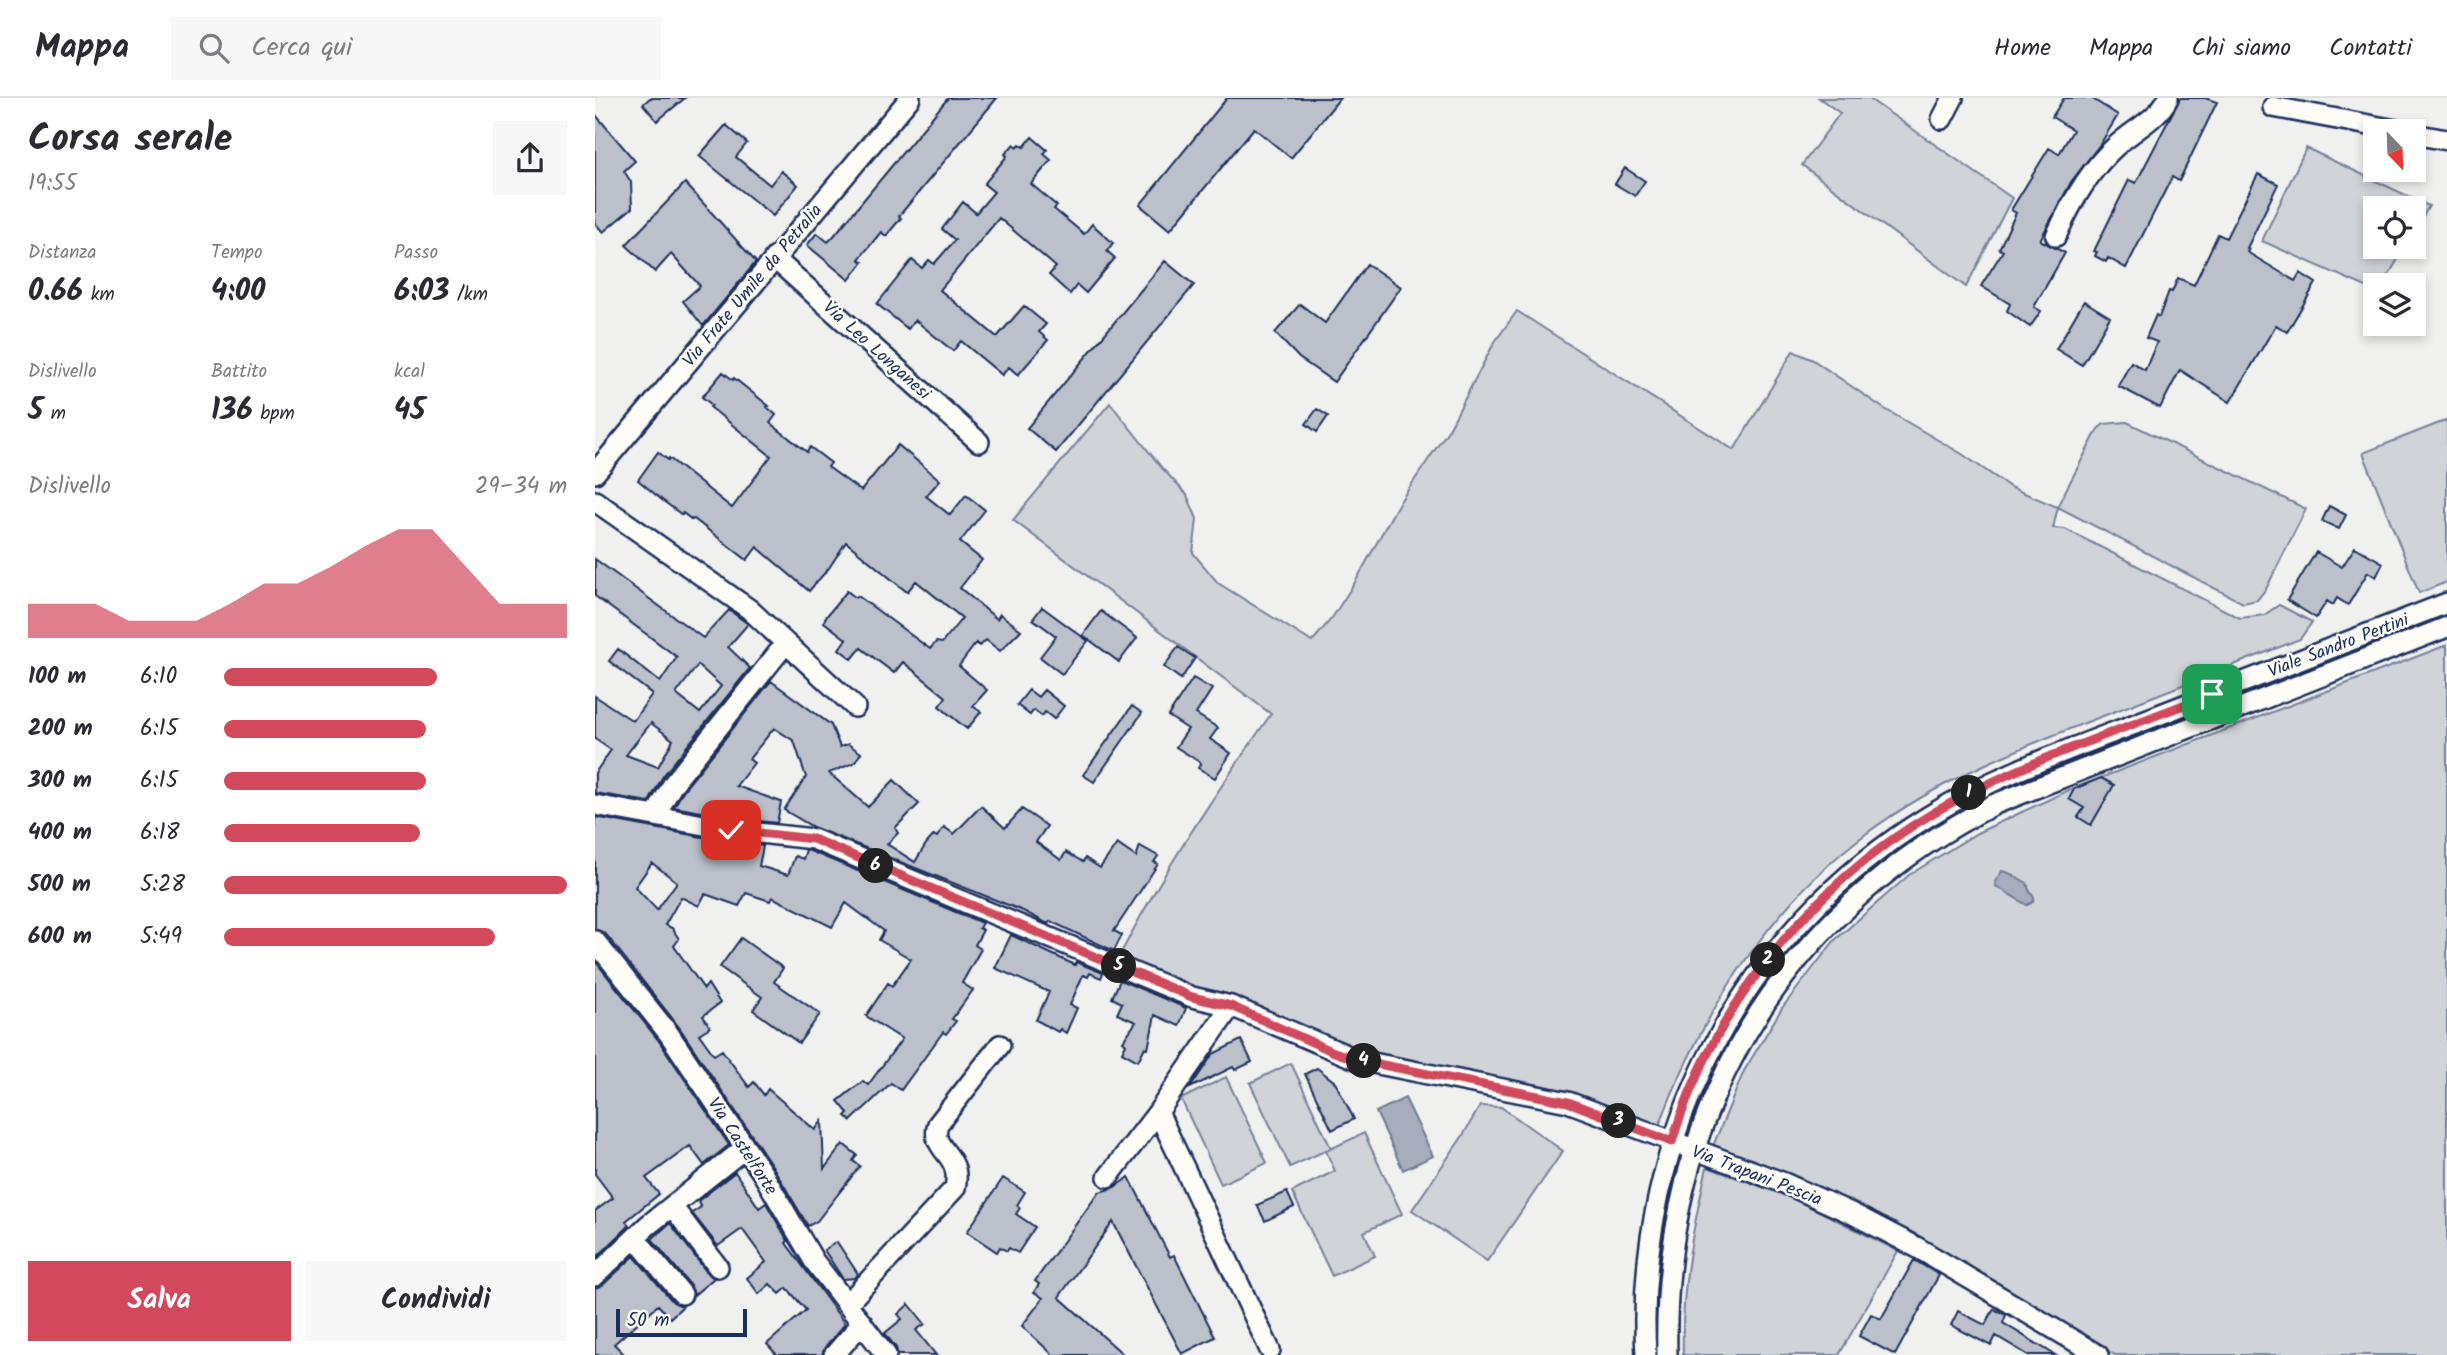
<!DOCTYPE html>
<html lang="it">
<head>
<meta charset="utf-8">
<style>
  :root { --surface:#fff; --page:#f7f7f7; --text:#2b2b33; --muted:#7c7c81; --line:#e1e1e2; --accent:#d1495b }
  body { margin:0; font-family:Kalam,sans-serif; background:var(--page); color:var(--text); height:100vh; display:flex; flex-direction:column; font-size:26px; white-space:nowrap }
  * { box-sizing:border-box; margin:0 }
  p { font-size:23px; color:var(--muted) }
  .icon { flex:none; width:38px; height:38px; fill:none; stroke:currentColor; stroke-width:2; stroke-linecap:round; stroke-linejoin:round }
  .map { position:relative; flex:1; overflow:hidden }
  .details { display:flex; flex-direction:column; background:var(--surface); width:595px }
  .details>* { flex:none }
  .needle { width:46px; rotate:157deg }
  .fabs { position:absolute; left:1768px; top:21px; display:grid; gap:14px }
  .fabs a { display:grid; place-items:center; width:63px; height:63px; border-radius:0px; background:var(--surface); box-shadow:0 4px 10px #0003; font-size:35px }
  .scale { position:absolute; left:21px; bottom:18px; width:131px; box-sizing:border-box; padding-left:7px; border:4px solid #1b2f5e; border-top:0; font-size:19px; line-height:24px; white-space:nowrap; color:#1b2f5e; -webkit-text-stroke:5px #fdfcf7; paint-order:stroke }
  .pin { position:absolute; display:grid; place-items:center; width:60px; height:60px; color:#fff; margin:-30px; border-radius:14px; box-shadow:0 4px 10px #0006 }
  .km { position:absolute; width:35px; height:35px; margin:-18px; border-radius:50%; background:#222; color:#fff; font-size:19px; line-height:35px; text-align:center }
  .round { display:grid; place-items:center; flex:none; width:74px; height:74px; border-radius:0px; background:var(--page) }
  .headline { display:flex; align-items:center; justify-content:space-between; height:119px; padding:0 28px }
  h1 { font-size:38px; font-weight:700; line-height:52px }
  .stats { display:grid; grid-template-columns:repeat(3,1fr); gap:10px; height:119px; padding:7px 28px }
  .stats div { display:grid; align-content:center }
  .stats b { font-size:30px; font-weight:700 }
  .stats small { font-size:19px; font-weight:400 }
  .stats p { font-size:19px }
  .chart { height:196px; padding:14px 28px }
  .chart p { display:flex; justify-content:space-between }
  .chart svg { width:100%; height:126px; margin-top:7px; fill:var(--accent); opacity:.7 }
  .cta { display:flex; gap:14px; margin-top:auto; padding:14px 28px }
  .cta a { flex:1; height:80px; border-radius:0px; background:var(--accent); color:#fff; font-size:28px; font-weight:700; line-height:80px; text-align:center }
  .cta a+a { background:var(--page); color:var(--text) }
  ul { padding:0 28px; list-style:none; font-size:23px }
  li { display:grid; grid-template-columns:112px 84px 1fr; align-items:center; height:52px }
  li i { height:18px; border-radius:9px; background:var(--accent) }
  header { display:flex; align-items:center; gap:42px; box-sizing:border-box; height:98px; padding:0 35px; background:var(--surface); border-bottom:2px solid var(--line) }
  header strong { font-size:33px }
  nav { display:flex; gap:38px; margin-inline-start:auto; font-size:24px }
  .search { width:490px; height:63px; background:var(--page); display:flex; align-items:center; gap:18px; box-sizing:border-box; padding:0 24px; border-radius:0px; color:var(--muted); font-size:26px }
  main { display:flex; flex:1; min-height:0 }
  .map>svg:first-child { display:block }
  .green { fill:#d0d3d8; stroke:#76819b; stroke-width:2 }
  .water { fill:#a7adbd; stroke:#6f7b97; stroke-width:2 }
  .building { fill:#bbc0ca; stroke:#1b2f5e; stroke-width:2; fill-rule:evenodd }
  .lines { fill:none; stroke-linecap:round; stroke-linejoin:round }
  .street-casing { stroke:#1b2f5e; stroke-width:24 }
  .street { stroke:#fdfcf7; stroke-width:19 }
  .route-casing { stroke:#fff; stroke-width:14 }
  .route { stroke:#d1495b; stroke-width:9 }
  .labels { text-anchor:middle; stroke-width:5; stroke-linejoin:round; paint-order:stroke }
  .street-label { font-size:18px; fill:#1b2f5e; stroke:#fdfcf7 }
</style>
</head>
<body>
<header>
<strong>Mappa</strong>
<div class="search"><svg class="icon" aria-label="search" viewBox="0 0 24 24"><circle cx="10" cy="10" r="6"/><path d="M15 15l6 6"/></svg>Cerca qui</div>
<nav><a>Home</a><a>Mappa</a><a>Chi siamo</a><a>Contatti</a></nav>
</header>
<main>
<section class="details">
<div class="headline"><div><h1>Corsa serale</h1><p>19:55</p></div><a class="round"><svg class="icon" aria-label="share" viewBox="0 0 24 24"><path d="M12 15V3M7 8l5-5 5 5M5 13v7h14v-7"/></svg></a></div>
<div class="stats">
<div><p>Distanza</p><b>0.66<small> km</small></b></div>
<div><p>Tempo</p><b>4:00</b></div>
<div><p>Passo</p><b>6:03<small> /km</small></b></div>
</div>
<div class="stats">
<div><p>Dislivello</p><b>5<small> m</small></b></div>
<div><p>Battito</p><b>136<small> bpm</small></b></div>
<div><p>kcal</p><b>45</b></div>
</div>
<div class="chart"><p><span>Dislivello</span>29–34 m</p>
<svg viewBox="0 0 160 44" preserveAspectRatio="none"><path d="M0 44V32L10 32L20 32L30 38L40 38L50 38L60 32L70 25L80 25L90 19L100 12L110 6L120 6L130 19L140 32L150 32L160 32V44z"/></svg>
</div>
<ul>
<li><b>100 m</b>6:10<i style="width:62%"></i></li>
<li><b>200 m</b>6:15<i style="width:59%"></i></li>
<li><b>300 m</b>6:15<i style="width:59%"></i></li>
<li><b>400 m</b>6:18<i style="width:57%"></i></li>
<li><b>500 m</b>5:28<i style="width:100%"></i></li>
<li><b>600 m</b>5:49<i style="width:79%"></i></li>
</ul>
<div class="cta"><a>Salva</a><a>Condividi</a></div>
</section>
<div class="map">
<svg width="1852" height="1257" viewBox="0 0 1852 1257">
  <rect width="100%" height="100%" fill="#f0f0ee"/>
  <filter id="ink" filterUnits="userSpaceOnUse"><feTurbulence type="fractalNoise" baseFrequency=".0143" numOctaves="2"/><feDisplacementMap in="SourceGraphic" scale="14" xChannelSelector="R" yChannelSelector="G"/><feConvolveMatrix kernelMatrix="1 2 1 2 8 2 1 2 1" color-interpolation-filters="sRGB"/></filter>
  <g filter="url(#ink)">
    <path class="green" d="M1224 0H1273L1417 100 1371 189 1207 67 1245 15Z
      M1711 50 1834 108 1818 135V110H1780V149H1810L1788 187H1780V193L1667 143Z
      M922 213 1139 352 1198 253 1218 262 1288 310 1367 356 1415 389 1462 409 1503 331 1509 326 1532 324 1711 411 1671 491 1662 502 1648 505 1463 409 1458 430 1470 431 1645 520 1669 517 1684 507 1717 524 1705 541C1641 566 1577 591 1513 616 1429 648 1345 681 1272 735 1174 808 1107 915 1064 1028L761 953 523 861C567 774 621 695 676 616L418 422 515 305 567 370 592 397 602 421 598 455 623 485 717 544 737 520 762 481 802 408 854 331 899 245Z
      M1852 322V484L1824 495 1768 355Z
      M1852 547V1257H1520L1307 1131 1121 1051 1118 1048 1149 973 1187 910 1240 842 1314 777 1382 735 1474 692Z
      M696 965 736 1050 695 1069 655 985Z
      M631 979 672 1065 626 1086 586 1001Z
      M885 1008 906 1009 968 1053 892 1163 817 1112 867 1039Z
      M769 1035 807 1116 769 1134 780 1158 737 1178 697 1094 740 1073 731 1053Z
      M1112 1069 1200 1101 1303 1153 1244 1257H1088C1086 1189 1097 1135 1112 1069Z"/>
    <path class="water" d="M1407 773 1414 775 1432 785 1434 792 1439 800 1438 804 1432 807 1401 788 1400 784Z
      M810 1000 838 1058 808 1072 781 1014Z"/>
    <path class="building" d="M55 0H90L62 23 48 6Z
      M353 0H402L304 118 306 120 291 138 286 134 264 161 268 164 254 182 212 147 222 135 233 144 238 139Z
      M632 0H745L696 60 659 30 575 132 545 107Z
      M1469 0H1496L1523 17 1506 45 1476 84 1445 142 1470 155 1439 209 1446 213 1435 229 1412 213 1415 206 1386 188 1408 153 1404 151 1421 115 1416 112 1454 50 1464 56 1478 32 1457 19Z
      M1585 0H1610L1622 4 1584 83 1577 79 1531 170 1513 160 1511 164 1500 158 1502 154 1499 153 1534 82 1541 85Z
      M0 16 40 63 29 73 36 84 37 110 8 134 0 125Z
      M131 27 152 45 141 59 175 87 186 73 203 87 178 118 104 58Z
      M437 39 452 52 449 56 456 62 436 86 462 108 459 111 489 136 497 126 518 145 512 153 520 160 491 195 482 187 475 196 454 177 461 169 404 120 345 192 402 239 429 208 451 226 444 234 453 242 423 277 414 269 407 277 366 243 358 253 320 222 313 231 282 206 317 162 327 170 334 162 339 166 360 142 347 131 368 104 381 115 399 94 389 86 412 58 410 56 419 46 422 49 425 46 429 49Z
      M1030 70 1050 83 1040 98 1020 86Z
      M1663 76 1683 86 1652 150 1654 151 1652 154 1700 183 1705 175 1721 185 1692 234 1681 227 1635 304 1585 272 1565 310 1523 288 1536 264 1550 272 1562 244 1551 240 1561 217 1564 219 1574 193 1577 194 1583 180 1599 187 1623 136 1631 140Z
      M90 85 161 164 108 228 88 203 105 188 76 156 60 174 31 147Z
      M570 163 599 187 461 354 432 330Z
      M772 166 806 189 739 284 704 260 680 235 705 206 730 225Z
      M1489 203 1515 219 1487 267 1461 251Z
      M128 274 138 282 139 280 174 308 172 309 181 317 175 325 212 354 215 349 236 365 233 369 266 393 303 347 345 382 331 398 355 417 371 397 390 412 365 444 387 462 365 490 402 521 405 516 426 532 405 553 391 542 385 548 381 545 364 568 392 592 378 608 386 614 372 631 344 608 351 599 308 564 299 575 266 550 257 561 244 551 251 541 229 524 230 520 252 493 261 500 263 498 335 551 341 544 347 545 367 520 321 483 312 494 251 444 234 470 214 493 162 449 152 462 99 421 97 422 88 415 87 417 67 402 43 382 63 354 73 362 74 360 137 410 176 358 115 309 117 307 107 299Z
      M722 311 733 318 722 334 711 326Z
      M1734 408 1751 417 1744 431 1727 423Z
      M1760 449 1788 465 1781 479 1773 474 1753 507 1742 500 1738 507 1732 503 1721 520 1692 502 1721 454 1747 469Z
      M0 461 108 540 134 512 153 526 133 549 155 570 68 678 54 704 0 695V675L16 652 0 641V598L38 623 57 596 14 563 23 551 65 584 82 559 0 498ZM103 567 126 588 105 615 81 596ZM56 625 78 642 63 669 31 657Z
      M447 509 493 543 467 576 445 559 461 538 438 521Z
      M506 513 542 540 524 564 488 537Z
      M583 549 600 560 586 581 569 569Z
      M598 580 617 591 601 616 623 630 615 641 636 655 620 680 603 670 606 665 581 649 593 631 573 618Z
      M176 583 236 627 245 649 253 646 266 655 259 665 234 675 273 709 299 682 324 706 300 730 303 735 292 746 320 764 331 746 339 737 342 739 349 729 359 736 386 708 410 730 427 711 452 728 441 744 466 762 471 754 488 764 490 760 505 770 522 746 541 759 545 748 563 758 559 764 563 766 519 833 527 837 519 853 455 823 453 826 428 813 218 729 189 712 211 679 199 643 179 630 154 661 159 665 141 688 186 704 182 725 138 720 79 709 88 693Z
      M434 592 443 599 449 592 469 608 459 621 450 614 447 618 439 612 435 617 422 607Z
      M537 608 547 615 499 684 488 677Z
      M1506 680 1519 687 1496 727 1483 719 1489 710 1474 701 1479 691Z
      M0 719 134 744 168 748 164 768 193 777 200 758 208 761 211 752 215 753 387 825 384 830 388 832 380 847 386 851 367 885 378 892 357 921 361 923 351 936 348 934 306 992 296 985 256 1023 250 1018 253 1015 243 1003 268 983 273 987 307 941 271 918 293 885 297 888 316 861 284 842 289 833 251 805 237 829 177 799 175 803 151 795 144 808 110 796 104 808 86 799 70 827 77 830 84 841 79 848 109 891 113 886 125 905 108 918 115 929 104 936 119 957 127 952 154 989 159 984 169 997 173 991 220 1032 227 1023 229 1071 248 1046 262 1057 258 1063 265 1068 222 1123 213 1128 178 1069 84 929 10 835 0 831ZM57 765 82 784 62 812 40 789Z
      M416 837 480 867 481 864 508 875 506 880 495 875 493 879 488 877 475 907 482 910 471 935 465 931 463 934 441 922 454 894 400 870Z
      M146 840 188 870 179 884 225 916 204 945 158 912 167 899 125 869Z
      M0 863 64 943 134 1047 109 1067 95 1048 51 1080 64 1096 31 1123 34 1128 0 1161V1113L18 1100 0 1076Z
      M525 882 591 910 584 928 560 917 553 951 550 949 543 963 527 954 531 946 528 943 541 924 522 916 527 905 517 900Z
      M646 942 657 964 640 972 638 969 595 990 618 956Z
      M722 970 740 984 759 1021 737 1032 710 976Z
      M140 1074 164 1110 171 1105 193 1143 191 1145 250 1226 230 1249 227 1257H182L172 1246 211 1212 192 1190 185 1196 175 1186 164 1196 152 1180 171 1164 147 1131 123 1148 97 1115 106 1109 103 1103Z
      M534 1079 575 1159 579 1157 620 1239 587 1256 518 1124 464 1199 529 1257H458L427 1228 448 1200 439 1194 444 1186 440 1183 504 1094 518 1090Z
      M408 1080 430 1094 422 1107 425 1110 421 1116 440 1129 423 1155 414 1150 412 1153 405 1149 402 1154 372 1134Z
      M692 1094 699 1109 670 1123 662 1107Z
      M75 1125 113 1176 119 1180 99 1197 96 1188 57 1141Z
      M242 1144 263 1176 260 1180 248 1181 229 1152Z
      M39 1158 78 1204 88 1208 75 1220 63 1207 19 1246 30 1257H0V1190L8 1187Z
      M1319 1162 1344 1177 1300 1257 1264 1238 1276 1216 1286 1221Z
      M314 1206 330 1226 321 1232 341 1257H303L301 1250 290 1235 307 1221 303 1216Z
      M1399 1211 1411 1217 1408 1225 1460 1257H1433L1401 1238 1396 1248 1356 1227 1363 1213 1390 1227Z"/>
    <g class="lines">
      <g class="street-casing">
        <path id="street" d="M1678 9 1806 33
          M1347 21 1358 0
          M1818 36 1852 42
          M1461 138C1475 107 1495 71 1521 48 1538 32 1563 21 1573 0
          M179 160 384 344
          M0 375 315 0
          M0 403 154 511 260 609
          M0 707 136 732 218 741 597 899 636 908 763 962 973 1004 1189 1085 1258 1116 1323 1150 1503 1257
          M60 718 78 686 191 545
          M0 843 74 936 168 1076 219 1163 291 1257
          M563 1014 675 1252
          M513 1079 563 1014 636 908
          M77 1108 123 1169
          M40 1140 87 1196
          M0 1178 52 1128 150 1050
          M252 1206 360 1090C368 1055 334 1053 343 1026L405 947
          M239 1257 267 1225
          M1051 1257C1038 1040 1149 831 1334 718 1400 677 1476 651 1548 623 1650 584 1751 544 1852 505
          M1072 1257C1066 1016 1185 816 1400 706L1852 529"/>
      </g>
      <use href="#street" class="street"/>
    </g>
  </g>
  <g class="lines" filter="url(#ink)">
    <g class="route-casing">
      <path id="route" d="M136 732 218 741 597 899 636 908 739 954 763 962 973 1004 1077 1044C1122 898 1231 769 1367 699 1446 658 1533 629 1617 596"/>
    </g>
    <use href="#route" class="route"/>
  </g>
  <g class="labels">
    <g class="street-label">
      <text transform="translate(157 187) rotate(-50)" y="6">Via Frate Umile da Petralia</text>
      <text transform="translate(282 252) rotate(42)" y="6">Via Leo Longanesi</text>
      <text transform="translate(1743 547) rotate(-21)" y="6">Viale Sandro Pertini</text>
      <text transform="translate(148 1048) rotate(57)" y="6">Via Castelforte</text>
      <text transform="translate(1162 1077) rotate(21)" y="6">Via Trapani Pescia</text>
    </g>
  </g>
</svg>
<div class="fabs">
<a><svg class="needle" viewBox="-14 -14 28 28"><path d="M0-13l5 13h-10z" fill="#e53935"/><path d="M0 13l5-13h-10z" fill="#7c7c81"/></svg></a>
<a><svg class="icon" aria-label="locate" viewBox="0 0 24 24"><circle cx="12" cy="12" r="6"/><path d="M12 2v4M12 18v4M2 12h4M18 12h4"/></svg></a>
<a><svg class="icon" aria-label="layers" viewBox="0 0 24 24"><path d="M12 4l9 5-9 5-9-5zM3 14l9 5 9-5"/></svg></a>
</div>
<div class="scale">50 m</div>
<div class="pin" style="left:1617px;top:596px;background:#1e9e55"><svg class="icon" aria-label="arrive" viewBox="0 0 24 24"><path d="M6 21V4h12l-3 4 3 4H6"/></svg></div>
<div class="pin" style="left:136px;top:732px;background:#d93025"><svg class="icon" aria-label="check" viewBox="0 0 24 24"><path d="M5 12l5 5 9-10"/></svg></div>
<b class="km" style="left:1374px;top:695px">1</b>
<b class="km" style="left:1173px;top:862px">2</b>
<b class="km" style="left:1024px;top:1023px">3</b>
<b class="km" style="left:769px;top:963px">4</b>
<b class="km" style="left:524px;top:868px">5</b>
<b class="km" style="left:281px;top:768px">6</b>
</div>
</main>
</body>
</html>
